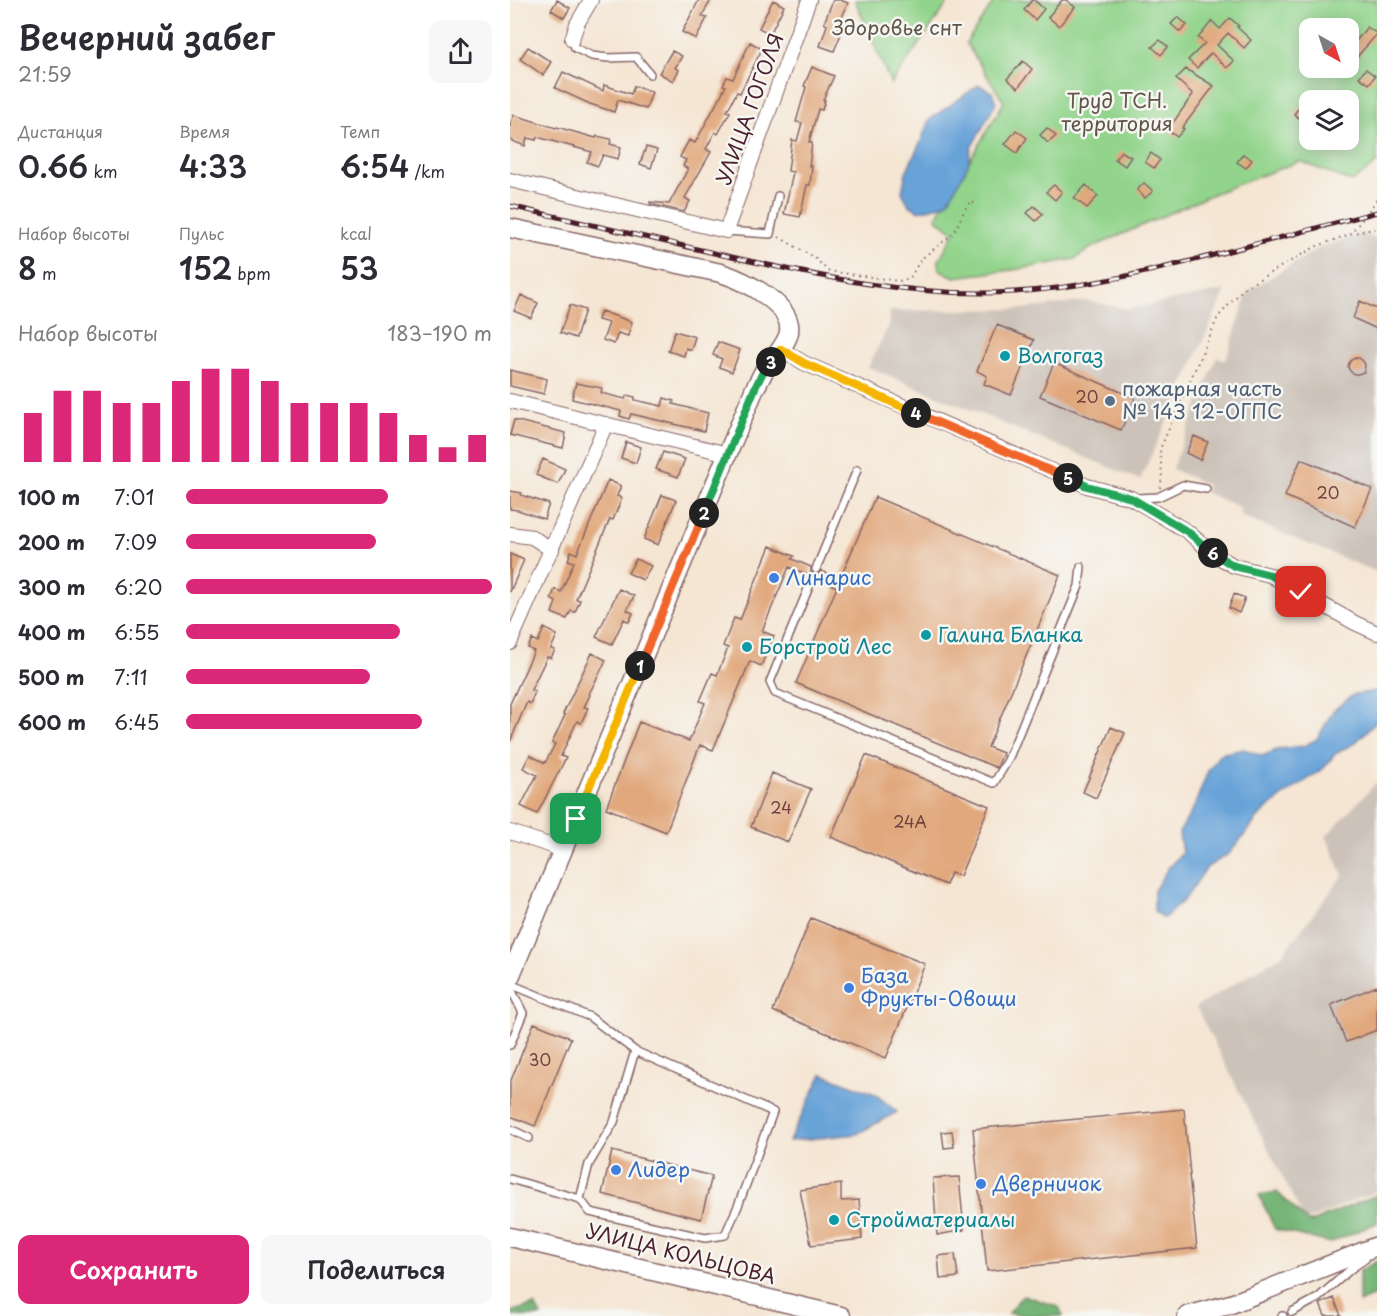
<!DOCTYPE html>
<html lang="ru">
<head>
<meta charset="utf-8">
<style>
  :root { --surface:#fff; --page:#f7f7f7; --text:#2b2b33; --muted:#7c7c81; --accent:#db2777 }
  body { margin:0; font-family:"Playpen Sans",sans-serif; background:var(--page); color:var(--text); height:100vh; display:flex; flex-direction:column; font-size:22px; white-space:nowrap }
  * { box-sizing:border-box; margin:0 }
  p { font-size:20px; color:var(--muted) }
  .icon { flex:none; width:33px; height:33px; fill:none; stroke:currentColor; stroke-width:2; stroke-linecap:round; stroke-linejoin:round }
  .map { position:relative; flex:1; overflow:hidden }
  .drawer { display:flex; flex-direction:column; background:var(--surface); width:510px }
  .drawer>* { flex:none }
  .needle { width:39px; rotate:141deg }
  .controls { position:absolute; left:789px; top:18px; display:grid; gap:12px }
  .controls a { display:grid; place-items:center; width:60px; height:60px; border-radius:12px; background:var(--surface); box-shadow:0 3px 15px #0003; font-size:30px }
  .pin { position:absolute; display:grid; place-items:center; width:51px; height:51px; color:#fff; margin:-26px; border-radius:12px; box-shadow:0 3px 9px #0006 }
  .km { position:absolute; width:30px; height:30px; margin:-15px; border-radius:50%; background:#222; color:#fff; font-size:16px; line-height:30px; text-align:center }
  .round { display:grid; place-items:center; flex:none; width:63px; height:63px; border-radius:12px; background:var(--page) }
  .headline { display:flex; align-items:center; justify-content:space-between; height:102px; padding:0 18px }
  h1 { font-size:33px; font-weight:600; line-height:45px }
  .figures { display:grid; grid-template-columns:repeat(3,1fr); gap:9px; height:102px; padding:6px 18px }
  .figures div { display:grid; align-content:center }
  .figures b { font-size:30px; font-weight:600 }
  .figures small { font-size:16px; font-weight:400 }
  .figures p { font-size:16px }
  .chart { height:168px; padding:12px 18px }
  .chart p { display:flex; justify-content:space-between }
  .chart svg { width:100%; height:108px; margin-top:6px; stroke:var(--accent); stroke-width:6 }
  .cta { display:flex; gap:12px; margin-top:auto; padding:12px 18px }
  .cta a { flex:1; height:69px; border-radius:12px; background:var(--accent); color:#fff; font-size:24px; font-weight:600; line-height:69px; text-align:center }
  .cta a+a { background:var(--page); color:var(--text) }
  ul { padding:0 18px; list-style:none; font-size:20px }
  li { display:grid; grid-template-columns:96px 72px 1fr; align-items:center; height:45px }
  li i { height:15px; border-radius:8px; background:var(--accent) }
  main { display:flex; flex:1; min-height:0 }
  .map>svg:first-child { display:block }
  .industrial { fill:#ccc2b9 }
  .green { fill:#92d48c; stroke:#6e7a5c; stroke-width:1.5; fill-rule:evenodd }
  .forest { fill:#75b678; stroke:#606a52; stroke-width:1.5 }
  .water { fill:#68a3d8; stroke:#596182; stroke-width:1.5 }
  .building { fill:#e1a87d }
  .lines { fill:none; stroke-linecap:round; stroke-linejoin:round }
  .lane-casing { stroke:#866566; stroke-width:10 }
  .street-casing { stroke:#866566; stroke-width:16 }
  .secondary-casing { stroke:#866566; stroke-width:21 }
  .path { stroke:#866566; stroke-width:2; stroke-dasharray:1.5 4.5; stroke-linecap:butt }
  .lane { stroke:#fff; stroke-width:7 }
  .street { stroke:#fff; stroke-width:14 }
  .secondary { stroke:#fff; stroke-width:18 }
  .rail-casing { stroke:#4a1f2b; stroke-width:5 }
  .rail { stroke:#f6f6f2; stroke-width:3; stroke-dasharray:9; stroke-linecap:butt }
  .split-1-casing { stroke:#fff; stroke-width:12 }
  .split-2-casing { stroke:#fff; stroke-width:12 }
  .split-3-casing { stroke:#fff; stroke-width:12 }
  .split-4-casing { stroke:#fff; stroke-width:12 }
  .split-5-casing { stroke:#fff; stroke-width:12 }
  .split-6-casing { stroke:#fff; stroke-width:12 }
  .split-7-casing { stroke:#fff; stroke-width:12 }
  .split-1 { stroke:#f5b400; stroke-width:8 }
  .split-2 { stroke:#f0652b; stroke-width:8 }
  .split-3 { stroke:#22a559; stroke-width:8 }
  .split-4 { stroke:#f5b400; stroke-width:8 }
  .split-5 { stroke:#f0652b; stroke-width:8 }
  .split-6 { stroke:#22a559; stroke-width:8 }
  .split-7 { stroke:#22a559; stroke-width:8 }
  .culture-dot { fill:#0f9aa8; stroke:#f6f6f2; stroke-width:2 }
  .service-dot { fill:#5c6f8a; stroke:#f6f6f2; stroke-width:2 }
  .shop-dot { fill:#3f7fe0; stroke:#f6f6f2; stroke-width:2 }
  .labels { text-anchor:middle; stroke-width:5; stroke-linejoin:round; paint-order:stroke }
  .number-label { font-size:16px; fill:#704140 }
  .park-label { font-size:20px; fill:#605548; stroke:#f6f6f2 }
  .street-label { font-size:20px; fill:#4a1f2b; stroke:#f6f6f2 }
  .culture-label { font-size:20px; fill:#0d838f; stroke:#f6f6f2; text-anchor:start }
  .service-label { font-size:20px; fill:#4e5e75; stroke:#f6f6f2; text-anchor:start }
  .shop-label { font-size:20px; fill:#366cbe; stroke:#f6f6f2; text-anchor:start }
</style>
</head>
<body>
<main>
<section class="drawer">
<div class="headline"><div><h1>Вечерний забег</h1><p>21:59</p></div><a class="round"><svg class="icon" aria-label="share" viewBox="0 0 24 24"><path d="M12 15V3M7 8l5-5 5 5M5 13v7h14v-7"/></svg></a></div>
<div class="figures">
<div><p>Дистанция</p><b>0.66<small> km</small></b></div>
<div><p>Время</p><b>4:33</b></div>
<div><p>Темп</p><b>6:54<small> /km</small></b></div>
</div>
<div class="figures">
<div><p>Набор высоты</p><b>8<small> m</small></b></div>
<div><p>Пульс</p><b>152<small> bpm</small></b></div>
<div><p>kcal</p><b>53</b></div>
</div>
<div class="chart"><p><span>Набор высоты</span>183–190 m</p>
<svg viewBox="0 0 160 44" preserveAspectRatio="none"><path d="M5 44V24M15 44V15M25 44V15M35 44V20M45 44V20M55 44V11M65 44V6M75 44V6M85 44V11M95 44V20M105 44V20M115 44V20M125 44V24M135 44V33M145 44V38M155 44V33"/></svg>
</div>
<ul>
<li><b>100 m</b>7:01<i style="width:66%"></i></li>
<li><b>200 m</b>7:09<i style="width:62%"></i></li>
<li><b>300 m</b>6:20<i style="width:100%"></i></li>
<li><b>400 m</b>6:55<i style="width:70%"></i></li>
<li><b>500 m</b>7:11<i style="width:60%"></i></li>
<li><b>600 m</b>6:45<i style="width:77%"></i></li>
</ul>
<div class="cta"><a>Сохранить</a><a>Поделиться</a></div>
</section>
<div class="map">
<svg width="867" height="1316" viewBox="0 0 867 1316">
  <rect width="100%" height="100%" fill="#f6f6f2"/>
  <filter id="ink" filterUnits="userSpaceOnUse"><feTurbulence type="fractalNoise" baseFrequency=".0167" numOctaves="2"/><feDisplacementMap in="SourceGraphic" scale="12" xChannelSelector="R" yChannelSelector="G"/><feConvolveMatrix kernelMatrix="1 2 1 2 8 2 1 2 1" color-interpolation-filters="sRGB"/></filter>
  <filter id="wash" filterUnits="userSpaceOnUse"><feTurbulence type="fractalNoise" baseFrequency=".008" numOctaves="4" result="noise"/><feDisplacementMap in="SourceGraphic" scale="24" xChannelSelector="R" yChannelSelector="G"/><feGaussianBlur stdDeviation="1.35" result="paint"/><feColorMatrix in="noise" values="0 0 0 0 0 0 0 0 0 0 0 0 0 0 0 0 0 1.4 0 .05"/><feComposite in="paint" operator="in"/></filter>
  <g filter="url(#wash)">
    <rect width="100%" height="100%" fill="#f5e6d4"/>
    <path class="industrial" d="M852 233 867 239V572L730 516 729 507 694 492 697 485 662 469 707 357 716 360 738 291 811 247Z
      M716 290 630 480 358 367 378 327 380 311 513 309 577 301 618 309Z
      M867 782V1191L795 1221 686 1007 772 955 833 875 816 836Z"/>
    <path class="green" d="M345 0H440L381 84Z
      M485 0H867V163L842 182 790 161 705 193 581 248 565 259 510 269 444 277 429 269V260L444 233 426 218 494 102 456 43ZM800 28H838V68H800ZM800 100H838V140H800Z"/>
    <path class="forest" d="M767 1192 799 1223 867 1195V1223L820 1243 765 1229 749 1195Z
      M867 1261V1294L849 1303V1271Z
      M513 1295 549 1307 553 1316H516L498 1313Z
      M25 1305 31 1316H0V1312Z"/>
    <path class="water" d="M469 85 482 92 486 103 461 148 458 165 438 202 429 206 409 211 399 205 392 192 396 172 411 141 419 120Z
      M865 691 867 693V719L865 723 845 743 825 754 813 769 776 794 752 813 719 854 697 867 675 899 654 918 644 911V891L658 868 672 853 669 833 684 807 698 771 710 754 734 749 752 756 769 749 794 746 807 739 823 711 843 695Z
      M312 1074 365 1094 387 1112 347 1134 279 1141Z"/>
    <g id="blocks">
      <path class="building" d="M47 0 60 8 54 18 41 10Z
        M189 0H201L192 16 197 18 186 39 172 32Z
        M263 0 274 6 260 34 249 28Z
        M323 0H330L338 3 326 32 331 34 324 51 310 46 317 25 314 23Z
        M522 0H524L534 9 525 20 514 10Z
        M552 0H556L565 7 549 26 538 17Z
        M668 17 677 25 670 32 661 24Z
        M720 18 729 26 727 27 741 40 734 48 718 33 707 45 724 61 717 68 701 53 687 68 678 60 695 43 688 38 702 21 710 29Z
        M857 27 867 34 845 59 838 55V49L842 45H843Z
        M650 40 658 47 651 55 642 47Z
        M240 42 252 49 230 93 227 92 217 111 220 112 208 134 205 132 196 149 201 152 175 198 180 201 174 212 140 204V202L159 204 178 169 173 166 176 160 170 157 179 140 185 143 216 86 213 85 217 77 223 79Z
        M18 47 41 62 33 75 10 59Z
        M162 51 172 56 165 68 169 70 163 81 149 73Z
        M513 61 522 69 508 88 497 79Z
        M302 67 324 76 313 100H315L312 110 308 109 299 142 302 143 299 166H302L300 185H297L290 217 274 214 283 172 278 171 282 140 287 141 292 123 286 122 296 87 294 86Z
        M676 69 704 86 672 128 674 129 667 137 658 130 683 94 666 79Z
        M856 69 865 76 859 84 849 77Z
        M53 72 93 91 94 85 121 94 124 86 142 92 136 109 108 100 104 112 80 104 45 88Z
        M790 106 799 113 793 121 784 114Z
        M4 115 46 128 47 127 86 138 87 136 101 139 100 144 111 147 108 159 93 155 88 166 77 162 82 152 27 137 26 140 17 138 15 146 0 140V125Z
        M537 128 546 136 538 143 530 135Z
        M506 130 517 138 507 153 495 144Z
        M136 147 147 150 141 168 130 164Z
        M611 151 621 157 615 166 605 159Z
        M641 153 650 160 644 168 635 162Z
        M733 154 742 160 736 168 727 162Z
        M634 183 643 191 635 198 627 190Z
        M544 185 552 192 545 200 536 192Z
        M576 185 588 196 577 208 564 198Z
        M524 206 533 214 526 221 517 213Z
        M11 295 28 303 21 318 4 311Z
        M850 301 867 309V329L843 318Z
        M60 305 75 310 66 338 50 333Z
        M91 311 122 322 118 336 108 333 104 344 93 340 99 323 88 320Z
        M487 325 524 340 501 395 474 384 477 376 467 371Z
        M165 331 185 337 181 350 176 348 174 356 158 351Z
        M208 342 230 350 222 372 209 367 212 359 203 355Z
        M845 358H849L853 361 855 365 854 372 848 374H844L840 371 838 367 839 363 841 360Z
        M544 363 625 398 611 430 530 396Z
        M0 370 37 379 34 394 0 386Z
        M66 383 92 388 91 393 115 399 117 395 125 397V400L152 406 154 398 164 401 163 404 198 413 194 431 121 414 119 419 110 416 111 411 62 399Z
        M4 420 56 433 53 448 0 435Z
        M684 436 698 442 690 460 676 453Z
        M116 442 131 447 126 463 111 458Z
        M153 452 175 459 168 477 146 469Z
        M33 459 55 469 48 484 26 475Z
        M791 459 862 489 845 527 775 496Z
        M98 480 111 486 107 496 112 498 103 520 100 519 66 599 70 600 65 612 61 611 57 619 42 613 46 602 41 599 45 589 51 592 64 562 58 560 61 551 67 554Z
        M0 491 12 493 11 495 39 504 34 519 8 510 0 509Z
        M152 495 166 500 148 545 134 539Z
        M365 497 550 575 478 747 493 753 487 768 286 683 327 587 308 579V574L311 571 330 579Z
        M260 546 284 556 282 559 301 567V572L298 575 279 567 252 631 264 636 251 666 240 661 203 750 190 745 156 832 96 808 129 722 179 741 195 703 190 701 202 673 207 675 218 648 213 646 224 618 230 620Z
        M0 554 14 560 0 592Z
        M126 559 141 566 133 580 118 573Z
        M109 589 124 596 117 610 123 613 119 622 114 619 102 644 86 637Z
        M724 594 735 598 729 613 719 608Z
        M34 628 47 635 41 649 45 650 41 658 37 657 21 690 25 692 20 704 17 702 0 742V704L24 651 18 648 22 639 28 642Z
        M82 653 96 660 79 694 80 695 74 707 78 708 71 723 67 721 51 756 56 758 27 814 11 806 27 775 13 768 20 755 35 763 45 744 42 743 55 715 53 714Z
        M601 727 615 733 586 798 573 792Z
        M356 755 479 806 450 876 441 873 436 885 321 837Z
        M262 773 301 789 278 842 241 827Z
        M301 918 415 964 376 1058 263 1011Z
        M867 986V1030L836 1042 821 1005Z
        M24 1023 61 1038 25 1126 0 1116V1083Z
        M674 1109 680 1175H679L687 1248 477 1271 463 1129Z
        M442 1131 444 1147 434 1148 432 1132Z
        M102 1151 202 1176 191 1219 92 1194Z
        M449 1177 454 1230 427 1235 423 1178Z
        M331 1184V1201L349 1200 352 1239 301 1245 290 1190Z
        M445 1254 448 1277 430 1279 428 1256Z
        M824 1298 831 1316H815L810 1304Z"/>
    </g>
  </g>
  <g filter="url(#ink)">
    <use href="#blocks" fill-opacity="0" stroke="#866566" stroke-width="1.5"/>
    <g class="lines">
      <g class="lane-casing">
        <path id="lane" d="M62 39 65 48 82 56 98 58 126 57 140 74
          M216 231 260 234 268 196
          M627 498 648 497 673 485 696 489
          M306 569 347 470
          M303 577 260 682 265 693 484 783 498 760 569 586 571 567
          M0 984 80 1017 125 1051 263 1112 228 1206 215 1235 195 1238 80 1212 70 1199 79 1164 104 1122 125 1051
          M0 987 13 1013 0 1045
          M0 1129 19 1138
          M0 1179 70 1199
          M782 1312 808 1298 842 1268 855 1259
          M772 1316H773"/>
      </g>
      <g class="street-casing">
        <path id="street" d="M62 39 67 24 81 0
          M0 180 216 231 299 0
          M271 349 294 363 577 486 621 498 678 532 702 553 724 566 760 575 845 623 867 633
          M0 401 218 454
          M0 534 22 537 42 550
          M0 643 96 424
          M0 832 54 850"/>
      </g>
      <g class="secondary-casing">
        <path id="secondary" d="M0 228 211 273C233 280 288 306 278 336 273 349 262 360 254 371 251 377 248 383 245 388L0 977
          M0 1237 331 1316
          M677 1316 721 1304 867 1246"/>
      </g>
      <path class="path" d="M840 234 856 215 867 199
        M269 237 305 258 318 271 389 281 400 278 411 259 444 233 455 209 462 201 465 205
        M650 488 652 477 650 449 708 317 734 288 805 247 840 234 867 228"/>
      <use href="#lane" class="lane"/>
      <use href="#street" class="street"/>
      <use href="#secondary" class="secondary"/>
      <g class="rail-casing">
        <path id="rail" d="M0 206C68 222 136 237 204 253 302 275 402 298 504 292 572 288 639 272 704 255 759 240 813 226 867 212"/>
      </g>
      <use href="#rail" class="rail"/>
    </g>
  </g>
  <g class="lines" filter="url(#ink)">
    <g class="split-1-casing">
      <path id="split-1" d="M66 819 130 666"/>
    </g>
    <g class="split-2-casing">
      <path id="split-2" d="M130 666 194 513"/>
    </g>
    <g class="split-3-casing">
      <path id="split-3" d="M194 513 245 388 253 372 261 362"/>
    </g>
    <g class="split-4-casing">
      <path id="split-4" d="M261 362 271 349 294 363 406 413"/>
    </g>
    <g class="split-5-casing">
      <path id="split-5" d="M406 413 558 478"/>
    </g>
    <g class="split-6-casing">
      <path id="split-6" d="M558 478 577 486 621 498 678 532 703 553"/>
    </g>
    <g class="split-7-casing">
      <path id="split-7" d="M703 553 724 566 760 575 791 592"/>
    </g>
    <use href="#split-1" class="split-1"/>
    <use href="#split-2" class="split-2"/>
    <use href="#split-3" class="split-3"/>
    <use href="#split-4" class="split-4"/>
    <use href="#split-5" class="split-5"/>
    <use href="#split-6" class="split-6"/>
    <use href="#split-7" class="split-7"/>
  </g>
  <g class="culture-dot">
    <circle cx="495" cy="356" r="6"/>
    <circle cx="416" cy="635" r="6"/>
    <circle cx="237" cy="647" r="6"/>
    <circle cx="324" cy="1220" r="6"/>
  </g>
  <circle class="service-dot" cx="600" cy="401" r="6"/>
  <g class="shop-dot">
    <circle cx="264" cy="578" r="6"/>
    <circle cx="339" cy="988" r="6"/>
    <circle cx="106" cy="1170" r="6"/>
    <circle cx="471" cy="1184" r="6"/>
  </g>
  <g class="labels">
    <g class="number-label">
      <text x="577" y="403">20</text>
      <text x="818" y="499">20</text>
      <text x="271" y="814">24</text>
      <text x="400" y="828">24А</text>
      <text x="30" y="1066">30</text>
    </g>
    <g class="park-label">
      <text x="387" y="35">Здоровье снт</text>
      <text x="607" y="108">Труд ТСН.<tspan x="607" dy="23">территория</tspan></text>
    </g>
    <g class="street-label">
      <text transform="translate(240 109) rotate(-70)" y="7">УЛИЦА ГОГОЛЯ</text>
      <text transform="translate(171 1254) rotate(14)" y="7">УЛИЦА КОЛЬЦОВА</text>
    </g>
    <g class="culture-label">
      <text x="507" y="363">Волгогаз</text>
      <text x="428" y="642">Галина Бланка</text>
      <text x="249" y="654">Борстрой Лес</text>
      <text x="336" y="1227">Стройматериалы</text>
    </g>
    <g class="service-label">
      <text x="612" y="396">пожарная часть<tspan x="612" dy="23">№ 143 12-ОГПС</tspan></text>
    </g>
    <g class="shop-label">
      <text x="276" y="585">Линарис</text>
      <text x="351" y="983">База<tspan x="351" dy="23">Фрукты-Овощи</tspan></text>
      <text x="118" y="1177">Лидер</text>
      <text x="483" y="1191">Дверничок</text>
    </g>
  </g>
</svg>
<div class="controls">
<a><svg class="needle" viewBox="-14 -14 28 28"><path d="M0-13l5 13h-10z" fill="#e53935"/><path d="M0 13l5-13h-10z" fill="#7c7c81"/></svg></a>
<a><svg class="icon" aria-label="layers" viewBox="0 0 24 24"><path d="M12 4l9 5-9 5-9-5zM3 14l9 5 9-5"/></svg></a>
</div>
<div class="pin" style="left:66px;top:819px;background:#1e9e55"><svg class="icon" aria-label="arrive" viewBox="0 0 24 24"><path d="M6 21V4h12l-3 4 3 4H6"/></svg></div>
<div class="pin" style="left:791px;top:592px;background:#d93025"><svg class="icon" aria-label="check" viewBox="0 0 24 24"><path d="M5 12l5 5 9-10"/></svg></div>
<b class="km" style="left:130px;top:666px">1</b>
<b class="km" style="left:194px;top:513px">2</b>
<b class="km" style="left:261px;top:362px">3</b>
<b class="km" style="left:406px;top:413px">4</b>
<b class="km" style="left:558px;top:478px">5</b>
<b class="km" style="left:703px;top:553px">6</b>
</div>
</main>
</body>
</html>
